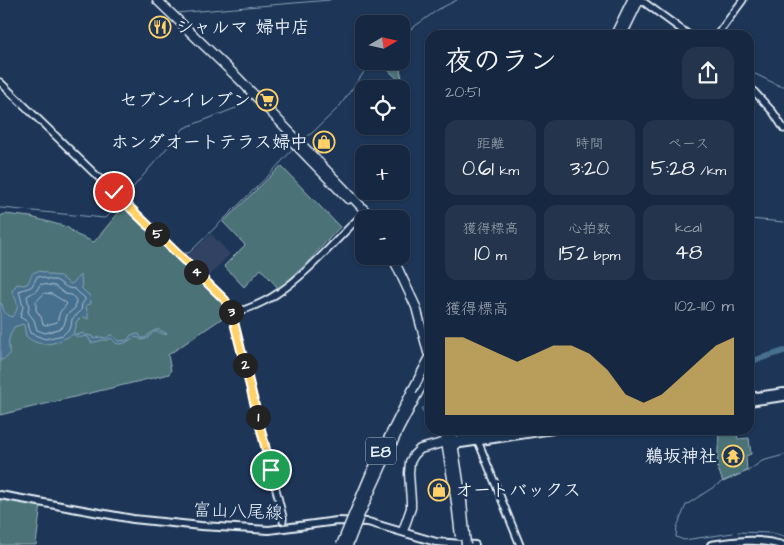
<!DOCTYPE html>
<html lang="ja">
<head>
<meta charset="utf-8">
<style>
  :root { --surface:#162841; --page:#23344c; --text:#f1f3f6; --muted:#9ea6b1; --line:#35445a; --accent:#ffd166 }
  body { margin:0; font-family:"Architects Daughter","Klee One",sans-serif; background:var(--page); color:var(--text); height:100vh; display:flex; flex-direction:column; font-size:19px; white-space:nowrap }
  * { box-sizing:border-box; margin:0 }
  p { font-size:16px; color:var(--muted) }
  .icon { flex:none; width:28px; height:28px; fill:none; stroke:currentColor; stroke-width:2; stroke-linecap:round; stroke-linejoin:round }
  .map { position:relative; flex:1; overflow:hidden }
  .drawer { position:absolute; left:425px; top:30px; width:329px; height:405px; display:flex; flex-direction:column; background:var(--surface); border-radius:15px; box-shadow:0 1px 4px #0004,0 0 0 1px var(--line) }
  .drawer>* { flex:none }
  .needle { width:32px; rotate:81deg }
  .tools { position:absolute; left:355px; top:15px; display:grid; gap:10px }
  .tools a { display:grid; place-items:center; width:55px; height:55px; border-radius:10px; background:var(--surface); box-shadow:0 1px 4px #0004,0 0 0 1px var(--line); font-size:25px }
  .pin { position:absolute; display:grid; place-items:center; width:42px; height:42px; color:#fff; margin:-21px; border:2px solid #fff; border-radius:50%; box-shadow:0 1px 5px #0007 }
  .km { position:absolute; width:25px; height:25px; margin:-12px; border-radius:50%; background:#222; color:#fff; font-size:14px; line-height:25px; text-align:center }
  .round { display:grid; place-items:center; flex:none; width:52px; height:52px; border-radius:15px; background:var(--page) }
  .head { display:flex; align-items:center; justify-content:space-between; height:85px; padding:0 20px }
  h1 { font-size:28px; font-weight:600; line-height:38px }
  .figures { display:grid; grid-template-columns:repeat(3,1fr); gap:8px; height:85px; padding:5px 20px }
  .figures div { display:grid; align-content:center; border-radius:12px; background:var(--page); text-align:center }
  .figures b { font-size:21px; font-weight:600 }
  .figures small { font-size:14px; font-weight:400 }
  .figures p { font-size:14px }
  .chart { height:140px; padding:10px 20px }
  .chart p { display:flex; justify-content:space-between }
  .chart svg { width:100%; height:90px; margin-top:5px; fill:var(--accent); opacity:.7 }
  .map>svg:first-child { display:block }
  .built { fill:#324263 }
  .green { fill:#4c7377; stroke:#9ab2b8 }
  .water { fill:#46708e; stroke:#87a4b8 }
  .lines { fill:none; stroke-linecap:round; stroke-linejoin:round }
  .shore { stroke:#a7bdce; stroke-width:1 }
  .stream { stroke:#87a4b8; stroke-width:1 }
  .river { stroke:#46708e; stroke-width:6 }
  .secondary-casing { stroke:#e8f1f8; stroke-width:9 }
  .primary-casing { stroke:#e8f1f8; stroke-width:10 }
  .highway-casing { stroke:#e8f1f8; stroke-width:11 }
  .secondary { stroke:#1d3557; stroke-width:5.5 }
  .primary { stroke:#1d3557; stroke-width:6 }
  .highway { stroke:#1d3557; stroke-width:8 }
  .highway-bridge-casing { stroke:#e8f1f8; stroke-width:11; stroke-linecap:butt }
  .highway-bridge { stroke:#1d3557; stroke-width:8 }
  .route-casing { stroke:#fff; stroke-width:10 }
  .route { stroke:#ffd166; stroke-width:6 }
  .labels { text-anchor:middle; stroke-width:5; stroke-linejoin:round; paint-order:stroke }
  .shield { fill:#1d3557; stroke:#abb9c8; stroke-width:1 }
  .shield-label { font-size:16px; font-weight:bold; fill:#e8f1f8 }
  .poi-label { font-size:18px; font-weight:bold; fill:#e8f1f8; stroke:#1d3557; text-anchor:end }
  .street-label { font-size:18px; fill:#e8f1f8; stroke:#1d3557 }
</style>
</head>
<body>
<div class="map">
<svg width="784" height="545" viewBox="0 0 784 545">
  <rect width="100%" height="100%" fill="#1d3557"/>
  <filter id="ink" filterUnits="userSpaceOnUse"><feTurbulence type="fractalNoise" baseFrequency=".02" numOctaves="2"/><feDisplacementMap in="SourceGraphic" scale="10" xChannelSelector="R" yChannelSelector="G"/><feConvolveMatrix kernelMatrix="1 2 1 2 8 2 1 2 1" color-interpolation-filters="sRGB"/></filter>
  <g filter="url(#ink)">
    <path class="built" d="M211 234 230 254 210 275 203 277 184 259Z"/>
    <path class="green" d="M399 63 403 84 388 70Z
      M281 166 340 227 306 264 279 289 261 269 244 287 224 266 245 245 223 222Z
      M124 206 223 302 227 309V315L168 355 171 371 169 374 0 415V216L5 214 31 217 67 227 77 235 94 242Z
      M726 430H736L738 439 749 438 751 454 746 456 747 471 723 482 717 466 719 433Z
      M0 495 41 504 36 545H0Z"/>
    <path class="water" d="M39 271 44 272 50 275 60 276 70 284 73 283 79 276H81L82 289 90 296 91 304 86 305 87 312 88 313V319L82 316 76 322V328L73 332 77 335 83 333 85 335 92 336 93 339 99 337 107 338 110 335H113L118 341 128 340 131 335 139 334 141 338H145C153 331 156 326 167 334L166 335C147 326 155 339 141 340L139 338 134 337C131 340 122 346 116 343 114 342 113 339 111 338L108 340H103L91 343 89 338C85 335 83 337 78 338L73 334C58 343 41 350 26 336L24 325 23 324 14 327C12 331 10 335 9 339 7 349 15 357 0 360V303L2 304C3 311 5 315 12 317 21 307 17 302 12 291L17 284 24 285 28 283C32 276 30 272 39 271Z"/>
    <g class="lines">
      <path class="shore" d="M38 276 50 280H56L68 288 75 289 79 293 85 298V300L82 304 81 311 72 319 71 327 63 335 45 339 30 333 28 322 20 317 23 307 19 291 31 287Z
        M41 284 55 286 65 294 72 295 76 300 75 308 67 315 64 325 61 328 45 333 37 330 34 320 28 312 29 307 27 296 36 291Z
        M45 293 52 294 65 302 67 304 60 312 57 322 46 325 43 324 41 317 36 310V302Z"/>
      <path class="stream" d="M648 9 683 35
        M176 13 330 0
        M401 36 439 9 457 0
        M749 71 780 86H784
        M301 141 312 133 339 107 372 61
        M124 198 184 128 241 106 246 101
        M0 208H2L104 218 107 217 121 201
        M749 219 784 222
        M180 253H189L269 175 295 147
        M738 532 772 533 784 536
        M733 533 684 540 676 537 677 527 686 505 723 481 748 471 762 461 784 455"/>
      <path class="river" d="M749 362 784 351
        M424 410 428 408"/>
      <g class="secondary-casing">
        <path id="secondary" d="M641 0 689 35
          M717 35 743 0
          M0 82 225 300 232 314 283 517V521
          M749 86 773 112 784 129
          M232 314C248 309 264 303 278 293 311 271 337 238 366 211
          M478 441 520 545"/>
      </g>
      <g class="primary-casing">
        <path id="primary" d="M749 397 784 392
          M749 402 784 397
          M453 440 520 430
          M454 445 553 430
          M0 495 133 519 201 526 269 530 337 521 368 522 436 542 475 545
          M711 545C734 541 758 538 782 545"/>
      </g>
      <g class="highway-casing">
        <path id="highway" d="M157 0 239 79 373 219
          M615 35 632 0
          M622 35 639 0
          M288 137 348 199
          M392 256 416 307 430 360
          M444 430 456 502
          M451 430 462 501
          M354 513 370 475 412 391
          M360 514 398 431 430 370
          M403 531 411 508V501L409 473 410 462 414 455 420 449 453 440"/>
      </g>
      <use href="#secondary" class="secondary"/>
      <use href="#primary" class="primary"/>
      <use href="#highway" class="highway"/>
      <g class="highway-bridge-casing">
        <path id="highway-bridge" d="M412 391 430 357
          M462 501 466 545
          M456 502 460 536
          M341 545 354 513
          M348 545 360 514"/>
      </g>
      <use href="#highway-bridge" class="highway-bridge"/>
    </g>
  </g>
  <g class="lines" filter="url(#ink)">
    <g class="route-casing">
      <path id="route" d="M114 192 225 300 232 314 271 470"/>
    </g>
    <use href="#route" class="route"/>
  </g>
  <defs>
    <g id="restaurant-ring" transform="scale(1.125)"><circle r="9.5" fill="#1d3557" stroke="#ffd166" stroke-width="1.5"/><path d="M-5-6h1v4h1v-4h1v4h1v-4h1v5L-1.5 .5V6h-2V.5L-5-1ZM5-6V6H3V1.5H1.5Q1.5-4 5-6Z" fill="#ffd166"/></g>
    <g id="supermarket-ring" transform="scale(1.125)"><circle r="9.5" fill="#1d3557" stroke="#ffd166" stroke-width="1.5"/><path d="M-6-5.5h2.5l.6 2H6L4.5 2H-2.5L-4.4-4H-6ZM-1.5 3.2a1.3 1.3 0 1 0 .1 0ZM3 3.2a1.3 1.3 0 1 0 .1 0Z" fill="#ffd166"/></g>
    <g id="shop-ring" transform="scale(1.125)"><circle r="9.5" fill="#1d3557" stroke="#ffd166" stroke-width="1.5"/><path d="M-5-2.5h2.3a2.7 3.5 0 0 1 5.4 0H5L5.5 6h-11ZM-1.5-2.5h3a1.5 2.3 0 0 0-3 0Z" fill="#ffd166"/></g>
    <g id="temple-ring" transform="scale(1.125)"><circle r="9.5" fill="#1d3557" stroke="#ffd166" stroke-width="1.5"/><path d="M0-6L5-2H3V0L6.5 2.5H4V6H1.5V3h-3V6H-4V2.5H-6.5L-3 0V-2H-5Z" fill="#ffd166"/></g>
  </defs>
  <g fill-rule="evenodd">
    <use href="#restaurant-ring" x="160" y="27"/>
    <use href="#supermarket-ring" x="267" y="100"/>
    <use href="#shop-ring" x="324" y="142"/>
    <use href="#temple-ring" x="733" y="456"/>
    <use href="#shop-ring" x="439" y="490"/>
  </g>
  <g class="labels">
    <rect class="shield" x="366" y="437.5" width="30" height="27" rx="4"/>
    <g class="shield-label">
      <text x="381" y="457">E8</text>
    </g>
    <g class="poi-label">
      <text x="176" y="33" text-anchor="start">シャルマ 婦中店</text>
      <text x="251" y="106">セブン-イレブン</text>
      <text x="308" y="148">ホンダオートテラス婦中</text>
      <text x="717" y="462">鵜坂神社</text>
      <text x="455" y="496" text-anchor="start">オートバックス</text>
    </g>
    <g class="street-label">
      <text transform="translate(238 511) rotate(2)" y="6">富山八尾線</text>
    </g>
  </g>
</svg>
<div class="tools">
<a><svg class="needle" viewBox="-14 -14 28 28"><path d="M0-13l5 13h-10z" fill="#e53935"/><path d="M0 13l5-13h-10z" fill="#9ea6b1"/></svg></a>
<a><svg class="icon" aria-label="locate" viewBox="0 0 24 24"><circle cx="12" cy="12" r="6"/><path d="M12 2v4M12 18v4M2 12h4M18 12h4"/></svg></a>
<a>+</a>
<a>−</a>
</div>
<div class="pin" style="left:271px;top:470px;background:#1e9e55"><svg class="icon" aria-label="arrive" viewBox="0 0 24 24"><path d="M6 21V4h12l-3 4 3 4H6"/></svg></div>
<div class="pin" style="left:114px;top:192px;background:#d93025"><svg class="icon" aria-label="check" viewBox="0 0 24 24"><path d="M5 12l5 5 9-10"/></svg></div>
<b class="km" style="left:258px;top:417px">1</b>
<b class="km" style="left:245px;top:365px">2</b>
<b class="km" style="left:231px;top:312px">3</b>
<b class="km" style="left:196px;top:272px">4</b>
<b class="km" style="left:157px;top:234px">5</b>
<section class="drawer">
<div class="head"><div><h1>夜のラン</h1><p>20:51</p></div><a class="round"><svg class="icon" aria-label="share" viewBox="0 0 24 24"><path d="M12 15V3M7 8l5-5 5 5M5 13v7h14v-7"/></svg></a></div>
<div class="figures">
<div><p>距離</p><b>0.61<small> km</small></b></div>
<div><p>時間</p><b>3:20</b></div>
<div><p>ペース</p><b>5:28<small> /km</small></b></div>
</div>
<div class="figures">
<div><p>獲得標高</p><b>10<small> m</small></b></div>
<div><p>心拍数</p><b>152<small> bpm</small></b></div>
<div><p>kcal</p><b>48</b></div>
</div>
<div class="chart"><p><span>獲得標高</span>102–110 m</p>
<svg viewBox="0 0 160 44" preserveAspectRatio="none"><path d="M0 44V6L10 6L20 10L30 14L40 18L50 14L60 10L70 10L80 14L90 22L100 34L110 38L120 34L130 26L140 18L150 10L160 6V44z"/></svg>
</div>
</section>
</div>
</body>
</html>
